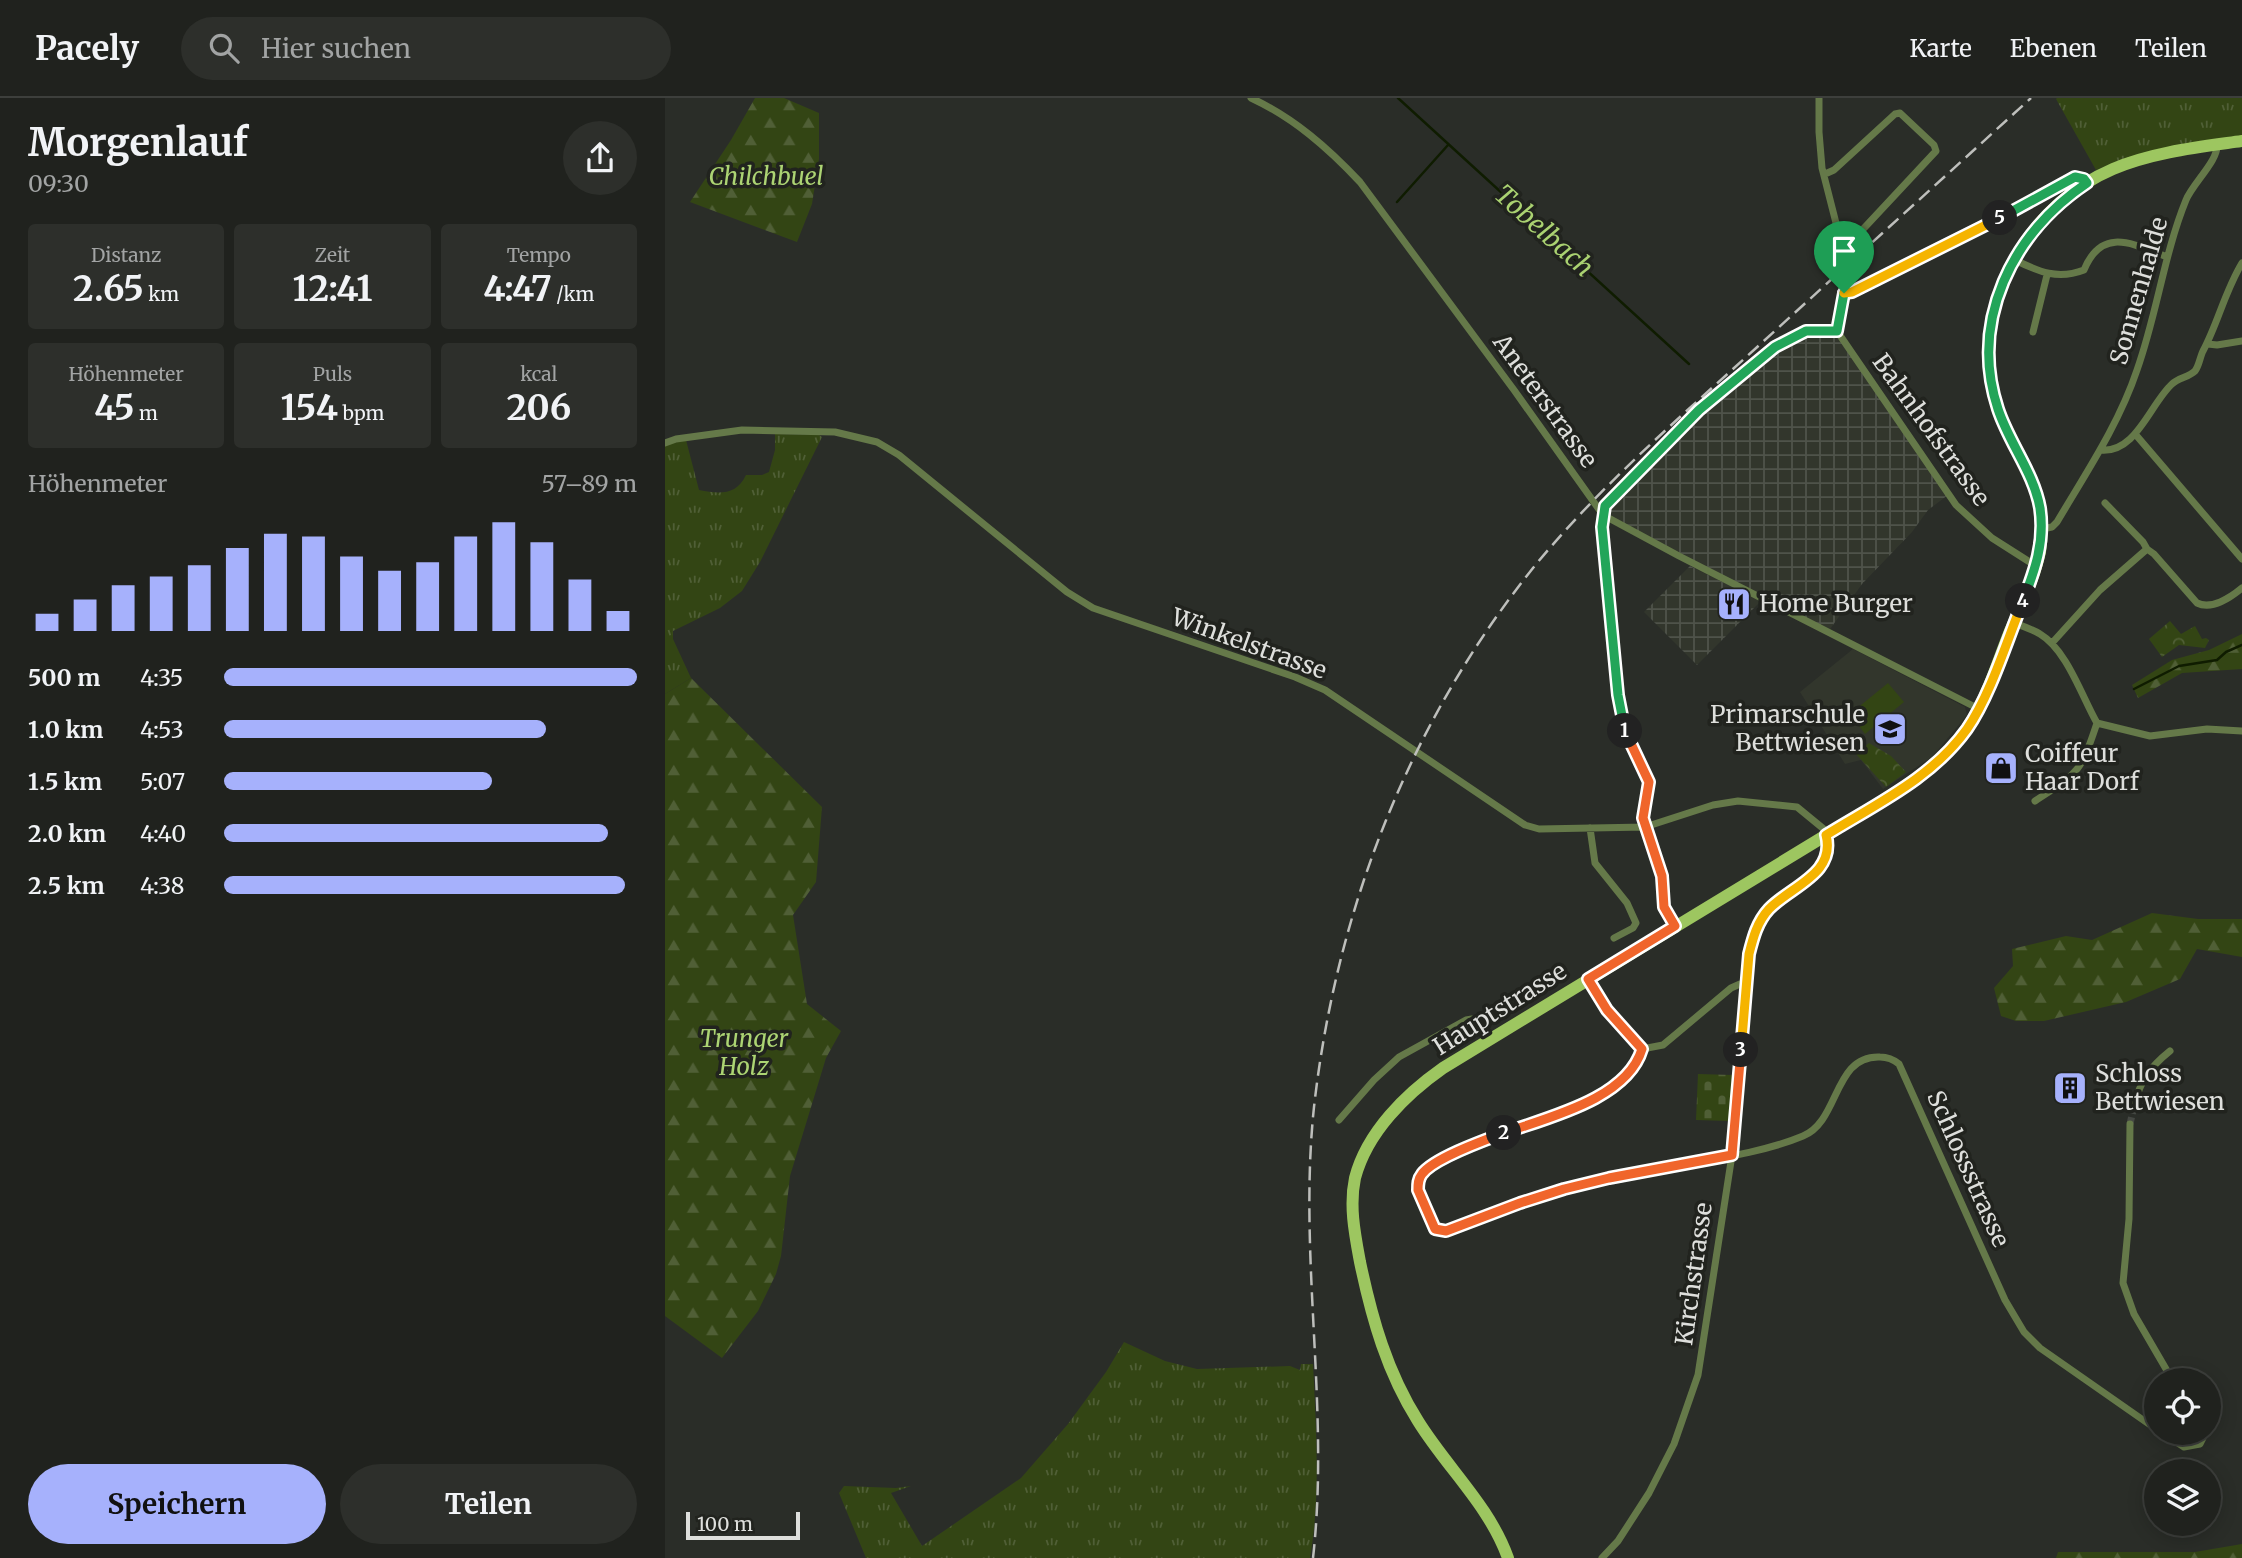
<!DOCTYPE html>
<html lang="de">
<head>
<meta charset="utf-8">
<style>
  :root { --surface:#20221e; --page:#2d2f2b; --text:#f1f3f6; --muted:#a2a4a4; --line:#3d3f3c; --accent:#a6b1fc }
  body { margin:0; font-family:Merriweather,serif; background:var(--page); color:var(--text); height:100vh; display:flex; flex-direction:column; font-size:26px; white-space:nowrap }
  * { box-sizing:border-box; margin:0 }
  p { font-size:23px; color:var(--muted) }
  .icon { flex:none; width:38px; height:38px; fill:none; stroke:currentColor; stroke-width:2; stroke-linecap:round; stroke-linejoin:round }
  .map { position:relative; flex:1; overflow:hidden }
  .details { display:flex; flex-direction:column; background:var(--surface); width:665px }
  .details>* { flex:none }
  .fabs { position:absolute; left:1479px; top:1270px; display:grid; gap:14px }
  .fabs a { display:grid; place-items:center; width:77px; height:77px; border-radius:50%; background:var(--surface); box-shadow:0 4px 18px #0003,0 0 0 2px var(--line); font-size:35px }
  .scale { position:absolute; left:21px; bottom:18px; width:114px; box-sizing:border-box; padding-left:7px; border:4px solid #dedfdc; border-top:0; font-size:19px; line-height:24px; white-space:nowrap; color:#dedfdc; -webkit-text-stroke:5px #21231e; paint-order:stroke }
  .pin { position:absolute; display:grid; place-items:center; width:60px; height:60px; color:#fff; margin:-72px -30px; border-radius:50% 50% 50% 0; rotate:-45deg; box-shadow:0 0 7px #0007 }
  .pin .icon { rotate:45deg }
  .km { position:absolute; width:35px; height:35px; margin:-18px; border-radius:50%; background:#222; color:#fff; font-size:19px; line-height:35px; text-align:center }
  .round { display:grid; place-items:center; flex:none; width:74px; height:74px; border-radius:37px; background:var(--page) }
  .overview { display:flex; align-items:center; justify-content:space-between; height:119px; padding:0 28px }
  h1 { font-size:38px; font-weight:700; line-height:52px }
  .figures { display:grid; grid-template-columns:repeat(3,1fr); gap:10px; height:119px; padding:7px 28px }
  .figures div { display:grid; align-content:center; border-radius:7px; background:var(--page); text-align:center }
  .figures b { font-size:35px; font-weight:700 }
  .figures small { font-size:19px; font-weight:400 }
  .figures p { font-size:19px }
  .chart { height:196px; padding:14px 28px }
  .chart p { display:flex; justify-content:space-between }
  .chart svg { width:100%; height:126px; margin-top:7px; stroke:var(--accent); stroke-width:6 }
  .action { display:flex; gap:14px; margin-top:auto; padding:14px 28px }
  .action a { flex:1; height:80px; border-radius:42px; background:var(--accent); color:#111; font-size:28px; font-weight:700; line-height:80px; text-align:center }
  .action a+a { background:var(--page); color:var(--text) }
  ul { padding:0 28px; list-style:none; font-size:23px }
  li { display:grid; grid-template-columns:112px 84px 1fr; align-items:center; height:52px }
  li i { height:18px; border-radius:9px; background:var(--accent) }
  header { display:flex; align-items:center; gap:42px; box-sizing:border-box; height:98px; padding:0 35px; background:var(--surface); border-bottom:2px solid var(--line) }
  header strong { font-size:33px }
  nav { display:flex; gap:38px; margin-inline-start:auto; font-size:24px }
  .search { width:490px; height:63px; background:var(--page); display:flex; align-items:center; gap:18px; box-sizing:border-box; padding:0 24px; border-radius:38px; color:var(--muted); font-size:26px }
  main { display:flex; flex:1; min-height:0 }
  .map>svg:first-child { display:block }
  .built { fill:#32362c }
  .industrial { fill:url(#industrial-grid) }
  .grass { fill:url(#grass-tufts) }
  .forest { fill:url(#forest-firs) }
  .cemetery { fill:url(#cemetery-stones) }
  .park { fill:url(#park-crowns) }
  .pitch { fill:#334514 }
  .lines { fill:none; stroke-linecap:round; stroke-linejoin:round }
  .stream { stroke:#0f1c00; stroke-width:2.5 }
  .minor-tunnel { stroke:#454843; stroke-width:7; stroke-dasharray:7 3.5; stroke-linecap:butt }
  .minor { stroke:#657949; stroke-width:7 }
  .primary { stroke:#9dc660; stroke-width:12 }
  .rail { stroke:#bebfbc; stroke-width:2.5; stroke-dasharray:14 7; stroke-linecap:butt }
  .split-1-casing { stroke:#fff; stroke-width:14 }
  .split-2-casing { stroke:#fff; stroke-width:14 }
  .split-3-casing { stroke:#fff; stroke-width:14 }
  .split-4-casing { stroke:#fff; stroke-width:14 }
  .split-5-casing { stroke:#fff; stroke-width:14 }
  .split-6-casing { stroke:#fff; stroke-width:14 }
  .split-1 { stroke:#22a559; stroke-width:9 }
  .split-2 { stroke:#f0652b; stroke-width:9 }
  .split-3 { stroke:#f0652b; stroke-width:9 }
  .split-4 { stroke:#f5b400; stroke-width:9 }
  .split-5 { stroke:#22a559; stroke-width:9 }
  .split-6 { stroke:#f5b400; stroke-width:9 }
  .labels { text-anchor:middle; stroke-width:7; stroke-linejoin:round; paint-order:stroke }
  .park-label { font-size:24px; font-style:italic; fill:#acd473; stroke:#21231e }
  .street-label { font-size:24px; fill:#dedfdc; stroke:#21231e }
  .poi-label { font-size:24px; fill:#dedfdc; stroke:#21231e; text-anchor:start }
  .water-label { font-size:26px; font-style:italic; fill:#aad271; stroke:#21231e }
</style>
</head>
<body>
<header>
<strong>Pacely</strong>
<div class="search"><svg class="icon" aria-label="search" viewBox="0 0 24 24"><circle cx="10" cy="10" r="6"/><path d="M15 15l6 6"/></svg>Hier suchen</div>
<nav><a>Karte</a><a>Ebenen</a><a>Teilen</a></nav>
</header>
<main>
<section class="details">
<div class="overview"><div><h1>Morgenlauf</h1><p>09:30</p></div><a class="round"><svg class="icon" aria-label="share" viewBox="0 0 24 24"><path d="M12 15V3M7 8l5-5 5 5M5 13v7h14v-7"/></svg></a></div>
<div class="figures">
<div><p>Distanz</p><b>2.65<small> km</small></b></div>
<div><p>Zeit</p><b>12:41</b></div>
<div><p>Tempo</p><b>4:47<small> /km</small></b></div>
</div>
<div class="figures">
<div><p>Höhenmeter</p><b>45<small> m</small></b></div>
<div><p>Puls</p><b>154<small> bpm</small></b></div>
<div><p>kcal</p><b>206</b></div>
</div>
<div class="chart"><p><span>Höhenmeter</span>57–89 m</p>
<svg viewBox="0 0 160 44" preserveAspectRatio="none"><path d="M5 44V38M15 44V33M25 44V28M35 44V25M45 44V21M55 44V15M65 44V10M75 44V11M85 44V18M95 44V23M105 44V20M115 44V11M125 44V6M135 44V13M145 44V26M155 44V37"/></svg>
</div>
<ul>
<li><b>500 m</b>4:35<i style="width:100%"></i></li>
<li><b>1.0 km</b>4:53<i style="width:78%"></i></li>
<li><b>1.5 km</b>5:07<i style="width:65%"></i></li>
<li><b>2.0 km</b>4:40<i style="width:93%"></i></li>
<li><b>2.5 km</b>4:38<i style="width:97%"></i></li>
</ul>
<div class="action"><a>Speichern</a><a>Teilen</a></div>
</section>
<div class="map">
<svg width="1577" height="1460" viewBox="0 0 1577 1460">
  <defs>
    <pattern id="industrial-grid" width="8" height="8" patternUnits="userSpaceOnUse" patternTransform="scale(1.75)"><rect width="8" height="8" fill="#32362c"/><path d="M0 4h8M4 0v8" fill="none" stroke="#4f534a"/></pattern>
    <pattern id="grass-tufts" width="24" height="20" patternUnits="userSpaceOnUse" patternTransform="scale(1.75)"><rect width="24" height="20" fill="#334514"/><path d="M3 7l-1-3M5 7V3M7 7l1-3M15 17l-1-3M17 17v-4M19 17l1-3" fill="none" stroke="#505f36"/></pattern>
    <pattern id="forest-firs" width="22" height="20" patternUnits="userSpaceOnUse" patternTransform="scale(1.75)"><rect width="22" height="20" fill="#334514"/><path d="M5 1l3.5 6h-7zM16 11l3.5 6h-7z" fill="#505f36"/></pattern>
    <pattern id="cemetery-stones" width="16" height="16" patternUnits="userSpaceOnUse" patternTransform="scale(1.75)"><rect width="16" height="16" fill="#334514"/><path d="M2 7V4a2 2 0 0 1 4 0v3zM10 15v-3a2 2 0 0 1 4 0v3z" fill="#505f36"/></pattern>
    <pattern id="park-crowns" width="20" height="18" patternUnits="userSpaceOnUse" patternTransform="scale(1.75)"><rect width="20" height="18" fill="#334514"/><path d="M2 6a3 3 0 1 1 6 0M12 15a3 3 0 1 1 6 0" fill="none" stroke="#505f36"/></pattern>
  </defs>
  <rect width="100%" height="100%" fill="#2a2d28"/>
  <path class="built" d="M1188 551 1300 609 1302 617 1267 659 1218 691 1196 662 1180 666 1135 594Z"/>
  <path class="industrial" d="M1172 233 1283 397 1263 412 1247 434 1197 486 1163 534 938 417 940 408 1049 298 1134 235Z
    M1025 468 1096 503 1032 567 979 514Z"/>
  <path class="grass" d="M1392 0H1577V38L1453 63 1431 72 1391 1Z
    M110 336 154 337 157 339 95 464 77 493 55 510 8 533V541L26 580 0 596V347L21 342 34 392C54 396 71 398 81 377H97L104 374 110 352Z
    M459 1244 500 1263 532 1271 625 1268 635 1272 636 1266H648C651 1330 656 1397 645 1460H201L174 1395 179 1388 231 1390 246 1388 226 1395 257 1448 356 1380 403 1326 441 1274Z"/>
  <path class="forest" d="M90 0H119L154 15V61L147 106 132 144 25 104 66 42Z
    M1577 536V571L1517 575 1473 600 1467 587 1507 562 1544 552Z
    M26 580 157 709 151 784 128 817 142 906 176 933 161 960 125 1078 116 1158 111 1176 93 1213 57 1260 0 1218V596Z
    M1487 815 1533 821H1577V859L1532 851 1515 881 1461 904 1379 923H1351L1336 918 1329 890 1348 868 1347 851 1401 838 1427 842Z
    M1577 1446V1460H1391L1393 1454H1530Z"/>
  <path class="cemetery" d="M1033 976 1067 977 1069 981 1065 1023 1031 1022Z"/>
  <path class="park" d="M1505 523 1516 536 1530 528 1537 541 1541 540 1544 542 1540 550 1514 547 1497 559 1484 541Z
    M1204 645 1226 658 1241 674 1221 689 1191 656Z"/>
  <path class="pitch" d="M1223 585 1239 604 1200 636 1185 616Z"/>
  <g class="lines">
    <path class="stream" d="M733 0 1024 266
      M732 104 783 47
      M1469 591 1514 568 1552 562 1561 554 1577 547"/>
    <path class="minor-tunnel" d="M1465 1026 1469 1008"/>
    <path class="minor" d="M586 0C629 20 663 50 695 84L849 292 938 417 1014 458 1314 611
      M1154 0V34L1157 70 1171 125 1174 157 1172 170 1179 195
      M1160 76 1169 72 1230 16 1235 15 1269 47 1271 53 1174 157
      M1350 162C1374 174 1393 182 1419 172 1437 128 1468 146 1502 159
      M1368 234 1382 177
      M1543 246 1552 247 1577 243
      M1471 337 1577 461
      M0 345 11 341 77 332 170 334 212 344 234 357 402 494 428 510 630 579 660 592 860 727 874 731 980 729 1048 707 1073 703 1132 709 1160 732 1164 749 1159 766 1107 808 1095 823 1087 842 1067 1057 1033 1277 1009 1346 984 1395 953 1443 937 1460
      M1435 352C1471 356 1485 306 1507 286 1513 280 1524 279 1530 273 1534 268 1535 259 1538 253 1553 225 1560 193 1577 165
      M1440 405 1478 444 1482 451
      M1377 431 1387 429 1392 424C1421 375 1454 326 1472 272 1492 216 1499 156 1521 102 1528 85 1554 62 1552 46
      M1371 468 1327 440 1291 407 1172 233 1179 195 1187 194 1384 95 1410 79 1419 81 1422 85
      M1349 525C1357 528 1367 531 1375 536 1402 552 1417 599 1432 625L1485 638 1542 631 1577 633
      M1387 545 1435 492 1482 451 1489 456 1532 505C1546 512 1565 500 1577 490
      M1370 703C1414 674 1415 676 1432 625
      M925 730 930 765 962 805 971 825 968 830 949 840
      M1010 828 999 809 997 778 979 720 984 684 958 627 937 429 940 408 1034 312 1110 249 1141 233H1172
      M923 881 942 912 977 951 998 947 1066 890 1075 886 1081 887
      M977 951C970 978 945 993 921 1005L795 1052 757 1075 753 1086V1092L770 1131C791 1136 841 1109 865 1102 909 1088 953 1077 999 1069 1045 1061 1095 1056 1138 1038 1175 1023 1168 957 1215 959 1223 959 1228 961 1234 966L1340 1202 1359 1234 1375 1250 1491 1331
      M1469 1008C1475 983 1485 969 1505 953
      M674 1022 709 982 734 959 801 922 807 921 816 927 825 941
      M1465 1026 1464 1121 1458 1185 1469 1216 1508 1283
      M1498 1335 1519 1349 1535 1346 1538 1340 1537 1335"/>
    <path class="primary" d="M843 1460C824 1407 782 1370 753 1323 722 1274 707 1221 695 1164 690 1137 684 1108 690 1080 702 1034 741 996 778 970L1237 691C1261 675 1286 654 1302 630 1322 601 1332 565 1345 533 1356 508 1369 481 1375 454 1377 442 1377 430 1376 417 1371 372 1336 335 1327 290 1310 201 1365 106 1448 71 1488 54 1535 49 1577 43"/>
    <path class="rail" d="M648 1460C665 1310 633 1159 649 1009 671 813 744 625 868 470 934 389 1013 321 1090 251 1182 167 1274 84 1366 0"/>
  </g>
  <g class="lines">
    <g class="split-1-casing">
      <path id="split-1" d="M960 633 953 597 937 429 940 408 1034 312 1110 249 1141 233H1172L1179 195"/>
    </g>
    <g class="split-2-casing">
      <path id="split-2" d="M839 1035C884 1019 962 1001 977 951L942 912 923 881 1010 828 999 809 997 778 978 720 984 684 960 633"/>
    </g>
    <g class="split-3-casing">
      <path id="split-3" d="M839 1035C820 1042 769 1060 757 1076 753 1081 753 1086 753 1092L770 1131 781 1133 855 1105 899 1091 944 1080 1067 1057 1076 952"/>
    </g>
    <g class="split-4-casing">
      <path id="split-4" d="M1076 952 1084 856C1088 840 1092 824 1104 811 1126 788 1171 776 1161 737 1211 706 1267 680 1302 631 1326 596 1342 542 1358 503"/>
    </g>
    <g class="split-5-casing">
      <path id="split-5" d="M1335 120 1410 79 1419 81 1422 85C1347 135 1304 223 1333 311 1344 345 1369 375 1375 410 1380 444 1370 472 1358 503"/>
    </g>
    <g class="split-6-casing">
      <path id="split-6" d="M1179 195 1187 194 1335 120"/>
    </g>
    <use href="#split-1" class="split-1"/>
    <use href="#split-2" class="split-2"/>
    <use href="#split-3" class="split-3"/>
    <use href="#split-4" class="split-4"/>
    <use href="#split-5" class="split-5"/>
    <use href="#split-6" class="split-6"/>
  </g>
  <defs>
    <g id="restaurant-square" transform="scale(1.75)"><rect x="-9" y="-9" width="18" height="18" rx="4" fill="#a6b1fc" stroke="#21231e"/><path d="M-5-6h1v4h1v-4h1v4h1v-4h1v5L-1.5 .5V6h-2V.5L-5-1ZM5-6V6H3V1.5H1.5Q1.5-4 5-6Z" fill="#111"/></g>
    <g id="school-square" transform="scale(1.75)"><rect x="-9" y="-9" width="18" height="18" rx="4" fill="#a6b1fc" stroke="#21231e"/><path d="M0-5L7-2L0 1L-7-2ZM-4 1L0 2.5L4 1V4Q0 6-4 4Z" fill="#111"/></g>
    <g id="shop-square" transform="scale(1.75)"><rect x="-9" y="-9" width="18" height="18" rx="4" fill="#a6b1fc" stroke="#21231e"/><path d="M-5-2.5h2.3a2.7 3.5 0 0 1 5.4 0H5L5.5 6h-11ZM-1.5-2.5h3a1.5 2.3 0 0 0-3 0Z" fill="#111"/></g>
    <g id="building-square" transform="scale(1.75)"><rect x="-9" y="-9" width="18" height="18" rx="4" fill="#a6b1fc" stroke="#21231e"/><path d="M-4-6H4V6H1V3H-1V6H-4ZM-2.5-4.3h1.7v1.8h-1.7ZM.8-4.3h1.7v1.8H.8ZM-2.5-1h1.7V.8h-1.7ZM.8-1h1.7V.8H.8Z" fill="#111"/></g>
  </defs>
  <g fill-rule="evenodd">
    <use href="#restaurant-square" x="1069" y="506"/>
    <use href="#school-square" x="1225" y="631"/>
    <use href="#shop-square" x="1336" y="670"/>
    <use href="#building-square" x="1405" y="990"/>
  </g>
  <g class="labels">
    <g class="park-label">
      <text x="101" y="87">Chilchbuel</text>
      <text x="79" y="949">Trunger<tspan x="79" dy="28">Holz</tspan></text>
    </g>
    <g class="street-label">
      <text transform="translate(1474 193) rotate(-74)" y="8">Sonnenhalde</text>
      <text transform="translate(880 303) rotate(54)" y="8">Aneterstrasse</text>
      <text transform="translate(1266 332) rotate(54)" y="8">Bahnhofstrasse</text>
      <text transform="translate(584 546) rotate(20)" y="8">Winkelstrasse</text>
      <text transform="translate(835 911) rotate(-32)" y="8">Hauptstrasse</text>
      <text transform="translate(1303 1071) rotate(66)" y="8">Schlossstrasse</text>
      <text transform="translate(1029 1176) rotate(-82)" y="8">Kirchstrasse</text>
    </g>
    <g class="poi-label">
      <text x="1094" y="514">Home Burger</text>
      <text x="1200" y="625" text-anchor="end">Primarschule<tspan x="1200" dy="28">Bettwiesen</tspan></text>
      <text x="1360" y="664">Coiffeur<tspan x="1360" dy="28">Haar Dorf</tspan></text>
      <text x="1430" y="984">Schloss<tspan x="1430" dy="28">Bettwiesen</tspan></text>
    </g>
    <g class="water-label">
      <text transform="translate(879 133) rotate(42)" y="9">Tobelbach</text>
    </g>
  </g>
</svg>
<div class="fabs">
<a><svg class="icon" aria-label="locate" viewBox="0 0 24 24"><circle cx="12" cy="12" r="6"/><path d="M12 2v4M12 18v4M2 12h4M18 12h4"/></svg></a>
<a><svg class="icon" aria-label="layers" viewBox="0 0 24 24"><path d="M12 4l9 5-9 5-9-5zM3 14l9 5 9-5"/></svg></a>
</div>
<div class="scale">100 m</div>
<div class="pin" style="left:1179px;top:195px;background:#1e9e55"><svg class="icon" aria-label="arrive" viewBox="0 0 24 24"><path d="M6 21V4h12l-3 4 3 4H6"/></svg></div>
<b class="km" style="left:960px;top:633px">1</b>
<b class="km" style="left:839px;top:1035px">2</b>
<b class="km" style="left:1076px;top:952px">3</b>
<b class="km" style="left:1358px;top:503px">4</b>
<b class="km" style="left:1335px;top:120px">5</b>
</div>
</main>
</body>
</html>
